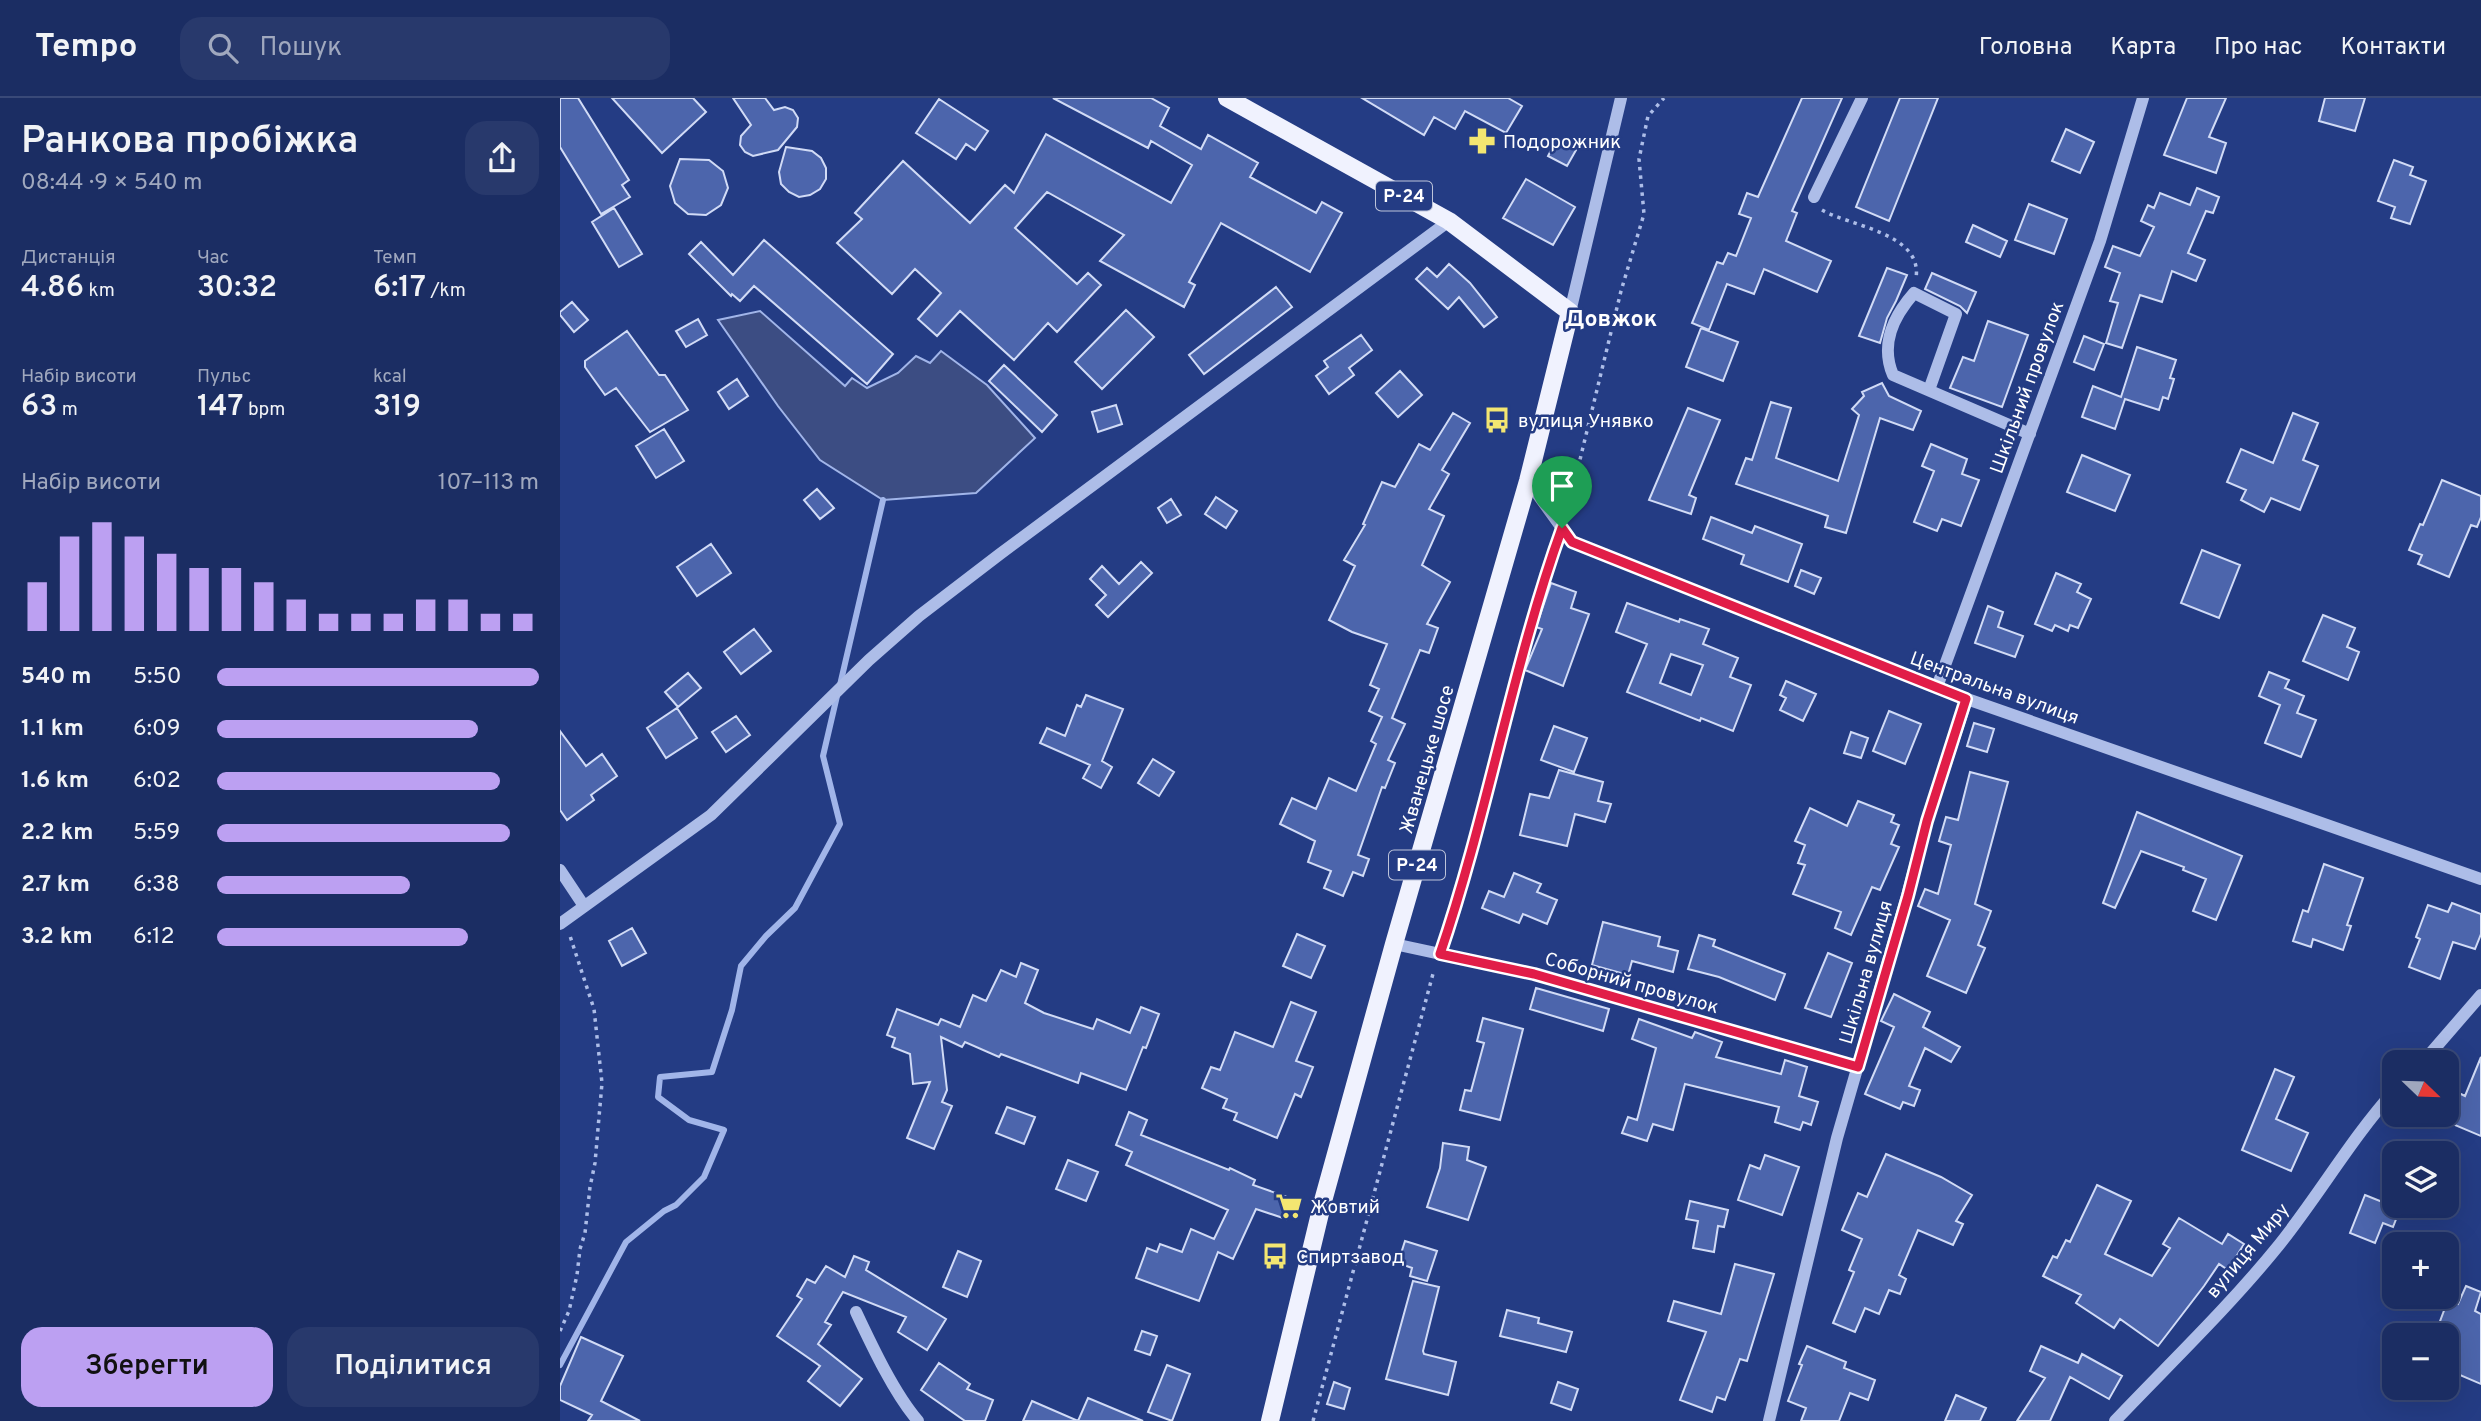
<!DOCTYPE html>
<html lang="uk">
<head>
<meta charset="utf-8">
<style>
  :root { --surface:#1b2d63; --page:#28396c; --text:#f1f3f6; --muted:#a0a8be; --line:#394978; --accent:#bca0f2 }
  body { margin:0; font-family:Overpass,sans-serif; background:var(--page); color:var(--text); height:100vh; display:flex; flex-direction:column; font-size:26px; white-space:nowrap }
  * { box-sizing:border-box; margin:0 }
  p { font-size:23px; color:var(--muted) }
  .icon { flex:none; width:38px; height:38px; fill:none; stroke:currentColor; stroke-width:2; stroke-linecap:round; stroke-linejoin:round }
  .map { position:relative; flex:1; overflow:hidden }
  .sheet { display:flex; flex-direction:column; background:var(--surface); width:560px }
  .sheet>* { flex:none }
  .needle { width:46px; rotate:113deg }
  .controls { position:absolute; left:1822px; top:952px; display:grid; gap:14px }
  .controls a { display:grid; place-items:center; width:77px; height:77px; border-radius:14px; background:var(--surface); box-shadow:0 7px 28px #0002,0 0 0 2px var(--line); font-size:35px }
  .pin { position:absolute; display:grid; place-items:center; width:60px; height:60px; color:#fff; margin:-72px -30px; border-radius:50% 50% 50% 0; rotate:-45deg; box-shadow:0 0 7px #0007 }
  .pin .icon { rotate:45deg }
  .round { display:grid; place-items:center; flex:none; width:74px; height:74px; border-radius:21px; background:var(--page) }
  .head { display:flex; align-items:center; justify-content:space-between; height:119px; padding:0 21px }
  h1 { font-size:38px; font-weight:600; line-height:52px }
  .figures { display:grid; grid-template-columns:repeat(3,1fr); gap:10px; height:119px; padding:7px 21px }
  .figures div { display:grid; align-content:center }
  .figures b { font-size:30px; font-weight:600 }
  .figures small { font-size:19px; font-weight:400 }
  .figures p { font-size:19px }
  .chart { height:196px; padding:14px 21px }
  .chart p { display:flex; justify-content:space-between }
  .chart svg { width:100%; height:126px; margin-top:7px; stroke:var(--accent); stroke-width:6 }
  .action { display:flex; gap:14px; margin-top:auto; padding:14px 21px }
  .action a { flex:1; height:80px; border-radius:21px; background:var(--accent); color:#111; font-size:28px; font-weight:600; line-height:80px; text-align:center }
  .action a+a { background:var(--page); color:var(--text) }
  ul { padding:0 21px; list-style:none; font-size:23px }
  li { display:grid; grid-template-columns:112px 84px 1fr; align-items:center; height:52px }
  li i { height:18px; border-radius:9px; background:var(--accent) }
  header { display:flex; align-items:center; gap:42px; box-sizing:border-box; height:98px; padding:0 35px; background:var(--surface); border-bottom:2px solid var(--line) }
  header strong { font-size:33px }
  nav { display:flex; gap:38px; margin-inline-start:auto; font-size:24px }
  .search { width:490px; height:63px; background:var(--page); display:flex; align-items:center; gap:18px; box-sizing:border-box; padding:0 24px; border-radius:21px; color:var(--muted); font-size:26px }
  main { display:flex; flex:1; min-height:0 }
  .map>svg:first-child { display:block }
  .water { fill:#3c4d83; stroke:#a1b5e9; stroke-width:2 }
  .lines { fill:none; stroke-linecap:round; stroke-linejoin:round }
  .stream { stroke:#a1b5e9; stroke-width:6 }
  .building { fill:#4c65ac; stroke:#d1dbf6; stroke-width:2; fill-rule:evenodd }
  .path { stroke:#adbde8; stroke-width:3.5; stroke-dasharray:3.5 5; stroke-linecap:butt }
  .minor { stroke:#adbde8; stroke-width:12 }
  .major { stroke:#f0f2fe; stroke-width:18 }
  .route-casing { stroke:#fff; stroke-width:14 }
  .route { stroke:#e11d48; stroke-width:9 }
  .labels { text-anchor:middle; stroke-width:5; stroke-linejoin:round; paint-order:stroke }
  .shield { fill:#243c84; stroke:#bdc4da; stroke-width:2 }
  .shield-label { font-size:18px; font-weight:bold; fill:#fff }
  .poi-label { font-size:19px; fill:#fff; stroke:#243c84; text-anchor:start }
  .street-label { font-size:19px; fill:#fff; stroke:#243c84 }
  .quarter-label { font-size:23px; font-weight:bold; fill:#fff; stroke:#243c84 }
</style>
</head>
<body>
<header>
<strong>Tempo</strong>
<div class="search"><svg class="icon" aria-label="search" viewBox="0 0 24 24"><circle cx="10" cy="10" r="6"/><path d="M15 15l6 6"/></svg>Пошук</div>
<nav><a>Головна</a><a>Карта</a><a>Про нас</a><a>Контакти</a></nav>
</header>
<main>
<section class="sheet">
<div class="head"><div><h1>Ранкова пробіжка</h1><p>08:44 · 9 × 540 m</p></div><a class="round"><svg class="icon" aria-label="share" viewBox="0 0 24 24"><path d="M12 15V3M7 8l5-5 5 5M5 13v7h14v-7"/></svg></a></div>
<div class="figures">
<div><p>Дистанція</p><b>4.86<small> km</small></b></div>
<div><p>Час</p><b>30:32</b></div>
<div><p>Темп</p><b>6:17<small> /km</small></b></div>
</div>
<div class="figures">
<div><p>Набір висоти</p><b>63<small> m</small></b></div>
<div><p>Пульс</p><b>147<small> bpm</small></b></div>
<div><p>kcal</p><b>319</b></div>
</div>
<div class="chart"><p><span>Набір висоти</span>107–113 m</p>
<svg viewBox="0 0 160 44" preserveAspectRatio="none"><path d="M5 44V27M15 44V11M25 44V6M35 44V11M45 44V17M55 44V22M65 44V22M75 44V27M85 44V33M95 44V38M105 44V38M115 44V38M125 44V33M135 44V33M145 44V38M155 44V38"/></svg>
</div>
<ul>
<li><b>540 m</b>5:50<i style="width:100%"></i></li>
<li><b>1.1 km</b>6:09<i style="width:81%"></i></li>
<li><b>1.6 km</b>6:02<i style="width:88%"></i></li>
<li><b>2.2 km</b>5:59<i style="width:91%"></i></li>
<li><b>2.7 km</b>6:38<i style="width:60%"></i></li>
<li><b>3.2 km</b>6:12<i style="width:78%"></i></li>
</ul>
<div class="action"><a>Зберегти</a><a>Поділитися</a></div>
</section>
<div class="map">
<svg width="1921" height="1323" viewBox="0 0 1921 1323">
  <rect width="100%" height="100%" fill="#243c84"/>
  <path class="water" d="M200 213 285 288 292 280 307 290 338 275 356 258 370 265 381 253 427 287 475 340 416 395 323 402 260 362 218 308 158 222Z"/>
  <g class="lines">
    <path class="stream" d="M280 587 323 402
      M0 1267 66 1144 104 1113 116 1107 144 1079 164 1032 129 1022 98 999 100 979 152 974 172 912 181 868 206 838 235 810 280 726 263 658 277 598"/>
  </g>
  <path class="building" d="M0 0H18L69 82 62 87 70 99 41 116 0 49Z
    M52 0H133L146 14 102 55Z
    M173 0H205L214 12 225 9 233 12 238 20 237 29 218 52 193 58 185 54 180 47 181 38 191 27Z
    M493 0H591L609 10 600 28 641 51 648 37 698 65 690 79 756 115 762 104 782 115 750 174 661 125 629 184 635 187 624 209 540 163 564 137 487 94 455 130 517 186 528 175 541 187 497 234 488 225 454 262 400 213 377 238 358 221 381 195 355 171 332 196 277 145 302 121 295 115 343 63 410 125 445 87 454 95 486 36 611 105 632 67 591 43 588 50Z
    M802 0H948L962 8 946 35 905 13 895 31 874 19 864 37Z
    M1242 0H1282L1232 113 1237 115 1226 143 1271 163 1257 194 1204 171 1194 196 1167 186 1149 232 1132 225 1157 164 1163 166 1168 155 1176 158 1191 120 1179 116 1187 95 1198 99Z
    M1340 0H1378L1329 123 1296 109Z
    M1627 0H1666L1649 39 1666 45 1656 75 1604 57Z
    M1765 0H1805L1795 33 1759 23Z
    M379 1 428 33 415 52 406 46 396 61 356 35Z
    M1506 31 1534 44 1520 75 1492 63Z
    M997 41 1016 52 1007 68 988 58Z
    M226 49 252 53 261 60 266 70V81L260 91 250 97 239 99 229 94 221 86 219 74Z
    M120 61 149 62 163 73 168 90 161 107 146 117 128 116 115 105 110 88Z
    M1834 62 1853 69 1850 77 1866 83 1850 126 1831 120 1835 109 1818 103Z
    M966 81 1015 109 993 147 943 120Z
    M1637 90 1659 99 1653 115 1646 113 1628 155 1645 162 1636 183 1612 173 1602 204 1580 197 1562 250 1546 245 1558 205 1550 203 1560 175 1545 169 1553 148 1580 158 1594 129 1581 123 1588 107 1594 110 1600 95 1630 107Z
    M1469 106 1507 121 1494 156 1455 142Z
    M54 110 82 156 59 169 32 124Z
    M1413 127 1447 143 1440 159 1406 144Z
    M204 142 333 256 307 286 194 188 180 203 172 196 171 198 129 156 141 144 173 177Z
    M889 166 910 185 937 219 924 229 899 199 888 211 856 181 867 170 877 179Z
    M1327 170 1347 177 1336 203 1327 220 1320 245 1299 238Z
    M1372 175 1416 194 1407 215 1400 208 1365 191Z
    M716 189 732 209 644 276 629 257Z
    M12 204 28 222 14 234 0 217V214Z
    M566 212 594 239 542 291 515 264Z
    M138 221 147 237 126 249 116 233Z
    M1428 223 1468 237 1442 309 1390 290 1403 259 1414 263Z
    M1141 230 1178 244 1163 283 1126 269Z
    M67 233 99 277H105L128 312 90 334 56 290 45 297 25 269V263Z
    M801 237 812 252 789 270 794 277 769 296 756 278 768 269 764 263Z
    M1524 238 1544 246 1534 272 1514 264Z
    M1577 249 1616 262 1610 280 1614 281 1608 301 1603 299 1599 312 1565 301 1555 331 1522 319 1533 288 1561 299Z
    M444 267 497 317 482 334 429 283Z
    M840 273 862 297 838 319 816 295Z
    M177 281 188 298 169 311 158 294Z
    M1322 285 1329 298 1361 313 1353 332 1320 320 1286 435 1265 429 1268 418 1176 386 1186 360 1192 362 1211 304 1231 310 1216 360 1278 383 1299 317 1292 311 1304 298 1302 294Z
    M556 307 562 326 538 334 532 314Z
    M1128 310 1160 322 1129 397 1136 400 1131 416 1089 402Z
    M893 315 910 325 882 372 889 376 869 411 884 418 862 467 890 484 867 526 878 530 869 555 860 552 832 620 845 626 828 662 835 665 825 690 822 689 798 757 809 761 803 778 793 774 783 798 764 790 771 773 748 764 755 743 720 726 732 700 756 711 769 680 796 693 816 646 811 643 822 619 809 613 819 591 810 587 827 546 792 534 769 522 795 468 784 462 805 427 803 426 822 384 835 389 859 346 870 352Z
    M1733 315 1758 325 1743 362 1758 368 1740 412 1711 400 1704 414 1681 402 1686 392 1667 384 1681 351 1713 365Z
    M104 331 124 363 96 380 76 348Z
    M1371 346 1407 361 1402 376 1419 382 1401 428 1382 421 1377 433 1354 424 1374 373 1362 368Z
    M1522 357 1570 377 1555 413 1507 394Z
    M1882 382 1921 398V419L1917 429 1911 427 1889 479 1858 466 1862 457 1849 452 1860 426 1863 427Z
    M257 391 274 410 260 421 244 402Z
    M656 399 677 413 666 430 645 416Z
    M611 401 621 417 607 425 598 410Z
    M1151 419 1192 435 1195 428 1242 446 1228 484 1181 466 1184 457 1143 441Z
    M151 446 171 475 137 498 117 469Z
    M1642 452 1680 467 1659 520 1621 505Z
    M581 464 592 475 548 519 536 507 546 497 530 481 542 468 559 486Z
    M1241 472 1261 480 1254 496 1235 488Z
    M1496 475 1521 486 1517 494 1531 501 1518 530 1510 527 1508 533 1495 527 1492 533 1475 526Z
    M991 485 1016 494 1011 510 1029 516 1003 588 965 572 982 531 976 529Z
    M1067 505 1119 524 1120 521 1149 531 1143 546 1178 560 1170 579 1191 587 1173 633 1141 620 1140 623 1067 594 1087 546 1056 534ZM1111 556 1143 567 1131 597 1100 585Z
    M1428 508 1443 514 1438 529 1463 538 1455 559 1415 545Z
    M1763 517 1795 530 1787 549 1799 554 1788 582 1743 563Z
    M194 531 211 553 181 576 164 554Z
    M1709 574 1729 582 1725 590 1744 598 1737 615 1756 622 1741 659 1705 645 1720 607 1699 598Z
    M128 575 141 590 118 609 105 594Z
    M1226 583 1256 596 1243 623 1220 612 1226 600 1220 597Z
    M526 597 563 611 542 663 552 669 541 690 523 680 530 667 480 645 487 630 505 638 517 607 521 609Z
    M117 610 137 640 106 660 87 630Z
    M1329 613 1361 626 1345 666 1313 653Z
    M176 618 190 637 166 654 152 634Z
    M1414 625 1434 631 1427 654 1407 648Z
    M994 628 1027 640 1014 674 981 662Z
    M0 633 26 668 42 656 57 678 31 697 34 702 7 722 0 712Z
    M1291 634 1308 640 1301 660 1284 655Z
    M593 661 614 674 599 698 578 685Z
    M999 672 1043 684 1038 703 1051 706 1045 724 1015 716 1007 748 960 737 970 696 989 700Z
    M1410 674 1448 684 1415 806 1431 813 1418 847 1425 850 1406 895 1367 878 1390 822 1358 808 1365 791 1378 796 1391 747 1379 743 1386 719 1398 722Z
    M1298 703 1334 717 1331 724 1339 727 1331 746 1339 749 1320 792 1312 789 1291 837 1275 830 1281 814 1233 796 1245 767 1238 765 1245 747 1235 743 1250 710 1287 728Z
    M1577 714 1682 758 1656 822 1633 813 1646 781 1623 772 1624 769 1581 753 1555 810 1543 805Z
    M1764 766 1803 780 1787 827 1791 828 1783 852 1753 841 1751 849 1733 843 1743 812 1748 814Z
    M954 775 981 786 977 794 997 802 987 826 963 816 959 825 922 810 929 793 944 799Z
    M1892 805 1921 816V836L1915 851 1893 844 1880 881 1849 869 1860 841 1856 839 1868 807 1888 814Z
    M1043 824 1100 839 1098 848 1118 853 1113 874 1072 863 1068 877 1032 867Z
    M72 830 86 855 62 868 49 843Z
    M737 836 765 848 751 880 723 868Z
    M1139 837 1155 842 1153 848 1225 876 1215 902 1159 879 1128 871Z
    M1268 855 1292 865 1271 919 1245 910Z
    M461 865 478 872 465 905 484 915 533 931 537 921 570 935 581 909 599 916 586 950 583 949 566 992 521 975 518 985 441 956 439 959 405 944 402 949 381 939 387 992 382 1004 392 1008 374 1051 347 1040 370 984 353 986 350 956 332 949 335 940 327 937 337 911 378 927 381 921 400 929 413 897 426 903 441 872 456 879Z
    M976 890 1049 911 1043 933 970 911Z
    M1334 896 1370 914 1363 929 1400 949 1391 964 1365 950 1349 988 1360 992 1354 1008 1343 1004 1340 1011 1305 996 1334 929 1321 923Z
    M731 904 756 914 736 963 753 969 741 999 735 996 717 1040 674 1022 677 1015 663 1010 667 1001 642 990 651 969 660 972 675 934 713 949Z
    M923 920 963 931 940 1022 900 1012 905 992 911 993 924 945 917 943Z
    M1079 921 1132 940 1135 934 1162 944 1156 959 1221 976 1225 962 1247 969 1239 998 1258 1004 1251 1027 1243 1024 1240 1032 1215 1024 1219 1009 1125 986 1113 1032 1093 1026 1087 1043 1062 1035 1068 1019 1077 1022 1096 950 1072 941Z
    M1921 959V1038L1883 1022 1895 993 1905 998Z
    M1715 971 1734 979 1716 1021 1748 1035 1731 1073 1682 1052Z
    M447 1009 475 1019 464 1046 436 1035Z
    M569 1014 587 1022 581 1037 669 1072 670 1070 695 1082 693 1087 733 1101 726 1121 696 1111 673 1161 658 1154 639 1203 576 1180 587 1150 597 1154 600 1146 622 1154 631 1131 654 1141 668 1112 566 1067 572 1054 556 1047Z
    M883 1045 909 1049 907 1062 926 1069 908 1122 867 1109 880 1070Z
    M1326 1056 1381 1079 1412 1097 1396 1123 1403 1126 1393 1147 1358 1132 1339 1177 1346 1181 1340 1196 1329 1192 1319 1216 1305 1210 1295 1234 1273 1225 1294 1174 1289 1172 1302 1141 1282 1132 1298 1095 1307 1099Z
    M1205 1057 1239 1069 1222 1117 1178 1102 1190 1067 1200 1071Z
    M508 1062 538 1074 526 1103 496 1091Z
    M1537 1087 1571 1103 1545 1156 1592 1178 1610 1150 1603 1146 1619 1120 1662 1146 1668 1136 1684 1146 1668 1172 1659 1166 1644 1188 1598 1248 1560 1221 1554 1230 1516 1205 1521 1197 1483 1178 1493 1158 1497 1160 1506 1142 1510 1144Z
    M1805 1097 1840 1111 1833 1129 1823 1125 1815 1145 1790 1135Z
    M1130 1103 1168 1112 1164 1129 1158 1128 1154 1154 1133 1150 1138 1123 1126 1121Z
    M845 1143 877 1153 867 1183 850 1178 852 1170 838 1165Z
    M398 1153 421 1163 407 1199 383 1189Z
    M294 1158 309 1164 306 1172 386 1221 367 1252 338 1234 346 1219 283 1194 265 1224 271 1227 258 1246 302 1281 280 1308 248 1283 260 1268 217 1238 242 1201 237 1198 247 1181 255 1185 266 1168 285 1179Z
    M1175 1166 1214 1176 1187 1263 1180 1261 1165 1302 1157 1299 1152 1314 1120 1302 1146 1234 1108 1223 1114 1203 1161 1216Z
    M853 1183 879 1189 863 1253 864 1256 896 1264 888 1297 826 1281Z
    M1906 1188 1921 1194 1915 1213 1921 1216V1286L1886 1271V1237H1882L1885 1228 1879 1226 1888 1202 1898 1206Z
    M947 1212 979 1220 978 1225 1012 1234 1006 1254 940 1238Z
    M582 1233 597 1238 590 1257 575 1252Z
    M21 1239 63 1258 41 1303 80 1323H28L32 1317 0 1302V1288Z
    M1247 1248 1286 1264 1284 1270 1315 1282 1308 1302 1290 1295 1279 1323H1241L1246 1310 1228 1303 1242 1267 1239 1266Z
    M1481 1248 1518 1265 1522 1256 1562 1278 1549 1301 1510 1279 1490 1323H1457L1485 1280 1470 1273Z
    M379 1265 410 1286 407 1291 433 1302 425 1323H405L361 1292Z
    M607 1267 630 1276 612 1323 588 1314Z
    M774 1284 790 1290 784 1311 767 1306Z
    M998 1284 1018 1291 1011 1312 991 1305Z
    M1396 1297 1426 1310 1420 1323H1385Z
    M528 1300 583 1323H518Z
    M472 1303 518 1323H463Z"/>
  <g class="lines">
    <path class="path" d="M1262 112C1289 128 1363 135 1356 180
      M1008 411 1061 193 1084 116 1079 61 1088 18 1104 0
      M885 842C929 713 950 577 995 448
      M0 1233 9 1213 17 1177 20 1151 25 1135 30 1089 35 1065 42 985 34 911 10 838
      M753 1323 874 872"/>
    <path class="minor" d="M1254 99 1302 0
      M1010 214 1061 0
      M1369 292 1396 216 1354 195C1333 219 1320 246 1333 277L1470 336
      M968 383 1012 444 1407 601 1921 781
      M1377 589 1540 143 1583 0
      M0 772 24 808
      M0 826 151 717 309 562 359 518 440 456 889 123
      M834 846 974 876 1298 969
      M1863 964 1921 897
      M296 1214C312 1248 334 1295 358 1323
      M1209 1323 1277 1040 1347 798 1367 723 1407 601
      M1555 1323C1610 1265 1668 1210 1719 1147 1759 1097 1791 1041 1834 993"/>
    <path class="major" d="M667 0 889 123 1010 214 968 383 834 846 763 1103 710 1323"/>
  </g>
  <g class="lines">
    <g class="route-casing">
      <path id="route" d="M1002 430 1012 444 1406 601 1367 723 1348 798 1298 969 974 876 880 856C928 716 952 569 1002 430Z"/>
    </g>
    <use href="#route" class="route"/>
  </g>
  <defs>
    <g id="pharmacy-bare" transform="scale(2.1)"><path d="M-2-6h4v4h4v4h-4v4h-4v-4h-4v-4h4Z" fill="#f3e671" stroke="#243c84" stroke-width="2.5" paint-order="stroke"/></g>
    <g id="bus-bare" transform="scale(2.1)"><path d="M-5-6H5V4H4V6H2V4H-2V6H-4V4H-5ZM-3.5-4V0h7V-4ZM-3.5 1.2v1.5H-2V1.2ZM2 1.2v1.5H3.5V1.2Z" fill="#f3e671" stroke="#243c84" stroke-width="2.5" paint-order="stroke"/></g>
    <g id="supermarket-bare" transform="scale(2.1)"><path d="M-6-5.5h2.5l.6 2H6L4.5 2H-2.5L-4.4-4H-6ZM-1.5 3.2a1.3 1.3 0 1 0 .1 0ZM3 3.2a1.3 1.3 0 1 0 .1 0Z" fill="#f3e671" stroke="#243c84" stroke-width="2.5" paint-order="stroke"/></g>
  </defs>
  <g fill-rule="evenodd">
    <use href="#pharmacy-bare" x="922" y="43"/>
    <use href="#bus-bare" x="937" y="322"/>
    <use href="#supermarket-bare" x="729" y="1108"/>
    <use href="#bus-bare" x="715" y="1158"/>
  </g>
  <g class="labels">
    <g class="shield">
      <rect x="816" y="83.5" width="56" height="29" rx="5"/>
      <rect x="829" y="752.5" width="56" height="29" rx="5"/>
    </g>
    <g class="shield-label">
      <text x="844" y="104">Р-24</text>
      <text x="857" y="773">Р-24</text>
    </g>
    <g class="poi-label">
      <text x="943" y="50">Подорожник</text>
      <text x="958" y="329">вулиця Унявко</text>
      <text x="750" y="1115">Жовтий</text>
      <text x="736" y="1165">Спиртзавод</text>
    </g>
    <g class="street-label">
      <text transform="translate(1466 289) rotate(-70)" y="7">Шкільний провулок</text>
      <text transform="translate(1435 589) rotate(20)" y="7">Центральна вулиця</text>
      <text transform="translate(866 661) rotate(-74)" y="7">Жванецьке шосе</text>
      <text transform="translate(1305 874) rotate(-74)" y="7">Шкільна вулиця</text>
      <text transform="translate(1072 884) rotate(16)" y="7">Соборний провулок</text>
      <text transform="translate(1687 1152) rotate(-50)" y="7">вулиця Миру</text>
    </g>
    <g class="quarter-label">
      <text x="1051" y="228">Довжок</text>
    </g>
  </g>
</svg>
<div class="controls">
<a><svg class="needle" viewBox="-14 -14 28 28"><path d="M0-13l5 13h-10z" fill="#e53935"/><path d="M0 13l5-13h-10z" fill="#a0a8be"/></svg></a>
<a><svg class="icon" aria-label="layers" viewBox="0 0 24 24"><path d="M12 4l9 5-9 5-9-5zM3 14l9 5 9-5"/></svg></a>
<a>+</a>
<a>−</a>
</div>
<div class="pin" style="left:1002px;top:430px;background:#1e9e55"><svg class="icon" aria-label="arrive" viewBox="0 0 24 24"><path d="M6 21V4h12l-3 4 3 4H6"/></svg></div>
</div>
</main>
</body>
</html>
